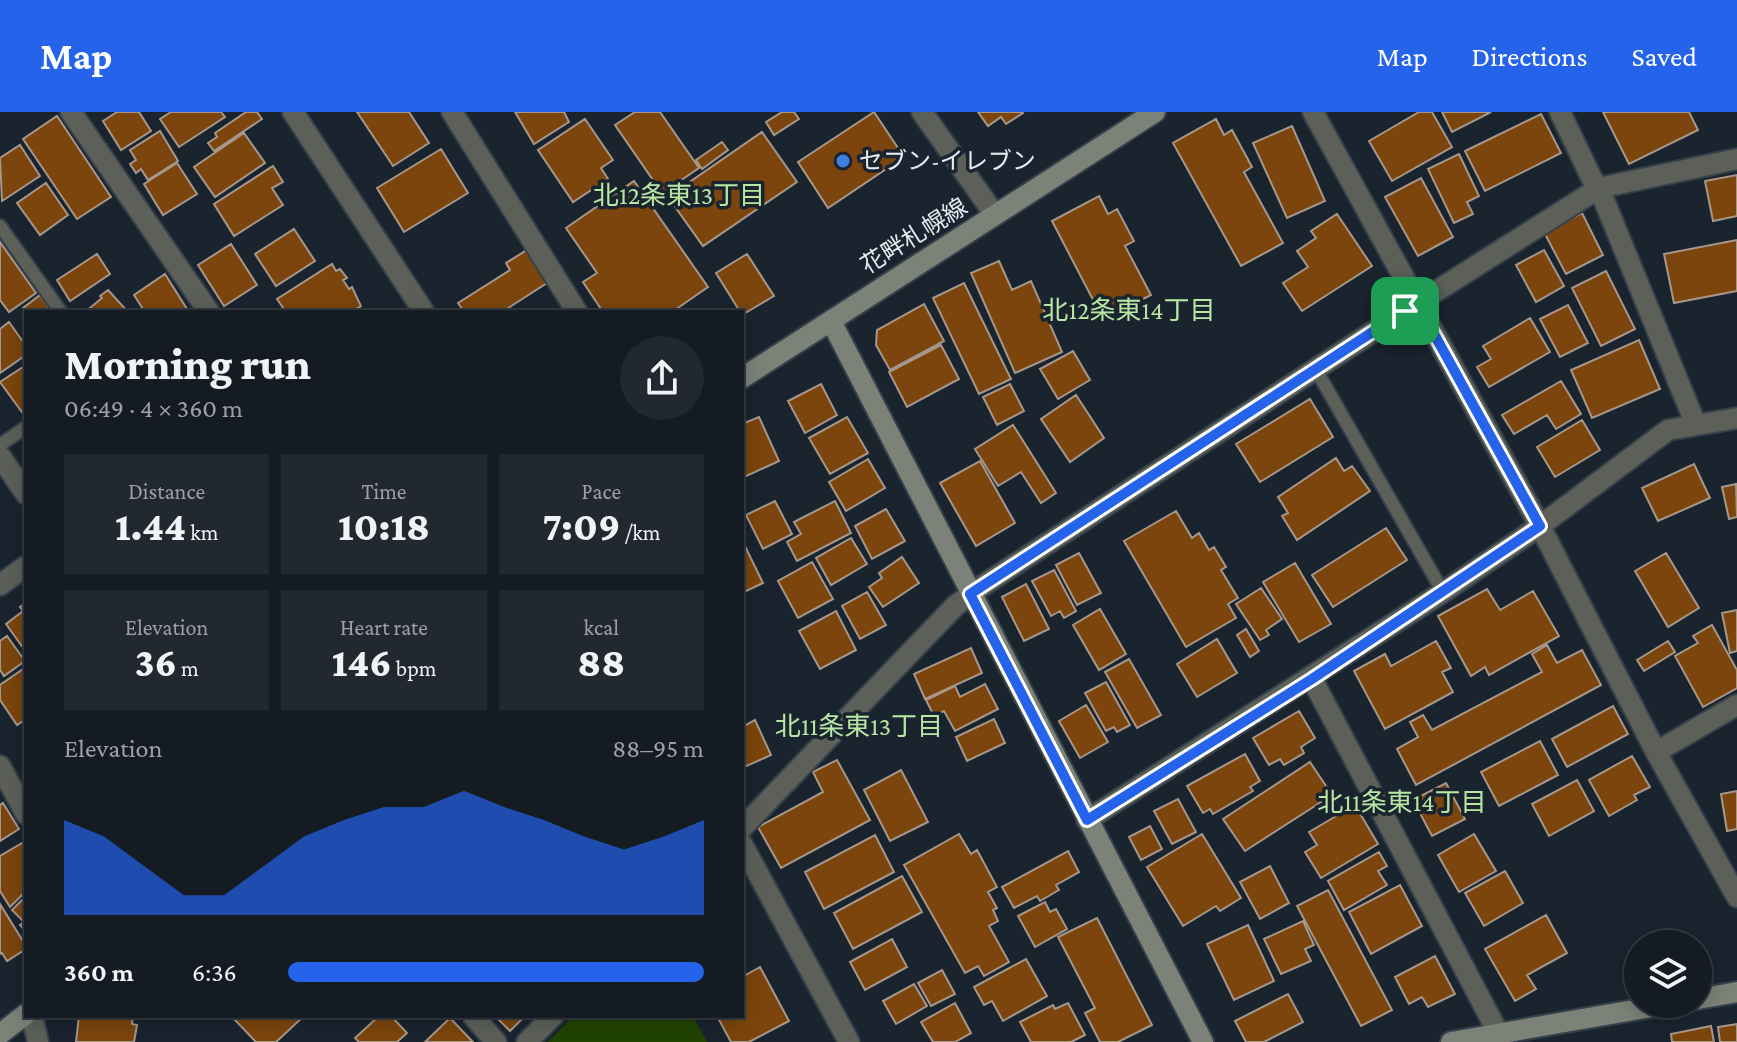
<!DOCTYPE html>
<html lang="en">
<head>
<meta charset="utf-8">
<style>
  :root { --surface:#141b23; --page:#212830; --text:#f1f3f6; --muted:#9da1a6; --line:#333941; --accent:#2563eb }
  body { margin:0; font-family:"Crimson Pro","Noto Sans JP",serif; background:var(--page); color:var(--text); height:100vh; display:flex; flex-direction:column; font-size:30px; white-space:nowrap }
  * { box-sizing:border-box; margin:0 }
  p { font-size:26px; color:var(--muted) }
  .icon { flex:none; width:44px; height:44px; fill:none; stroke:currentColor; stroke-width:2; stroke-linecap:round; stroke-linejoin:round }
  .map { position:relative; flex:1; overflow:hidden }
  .side { position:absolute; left:24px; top:198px; width:720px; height:708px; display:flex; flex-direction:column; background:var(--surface); border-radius:0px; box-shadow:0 4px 20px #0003,0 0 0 2px var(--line) }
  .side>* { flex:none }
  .tools { position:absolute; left:1624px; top:818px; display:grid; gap:16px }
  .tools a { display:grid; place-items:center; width:88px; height:88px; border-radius:50%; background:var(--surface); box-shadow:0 4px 20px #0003,0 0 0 2px var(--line); font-size:40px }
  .pin { position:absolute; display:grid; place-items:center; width:68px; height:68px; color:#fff; margin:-34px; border-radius:16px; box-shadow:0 4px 12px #0006 }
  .round { display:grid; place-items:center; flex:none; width:84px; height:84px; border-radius:42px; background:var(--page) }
  .head { display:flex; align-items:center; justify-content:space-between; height:136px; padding:0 40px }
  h1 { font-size:44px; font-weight:800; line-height:60px }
  .stats { display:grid; grid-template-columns:repeat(3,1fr); gap:12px; height:136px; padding:8px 40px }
  .stats div { display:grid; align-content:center; border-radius:0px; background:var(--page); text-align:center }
  .stats b { font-size:40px; font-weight:800 }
  .stats small { font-size:22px; font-weight:400 }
  .stats p { font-size:22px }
  .chart { height:224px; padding:16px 40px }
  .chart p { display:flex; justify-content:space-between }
  .chart svg { width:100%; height:144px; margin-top:8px; fill:var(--accent); opacity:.7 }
  ul { padding:0 40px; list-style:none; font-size:26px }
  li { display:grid; grid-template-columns:128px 96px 1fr; align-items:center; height:60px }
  li i { height:20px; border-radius:10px; background:var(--accent) }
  header { display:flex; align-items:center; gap:48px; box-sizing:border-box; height:112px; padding:0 40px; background:var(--accent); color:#fff }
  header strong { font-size:38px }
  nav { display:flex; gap:44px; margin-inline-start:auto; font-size:28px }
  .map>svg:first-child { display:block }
  .green { fill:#214400 }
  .building { fill:#7b450d; stroke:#a7978b; stroke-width:2 }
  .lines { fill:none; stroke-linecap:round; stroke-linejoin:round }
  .lane-casing { stroke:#36404b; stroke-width:16 }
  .street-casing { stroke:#36404b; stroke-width:24 }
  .secondary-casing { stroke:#36404b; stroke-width:24 }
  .lane { stroke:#5c6059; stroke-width:12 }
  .street { stroke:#5c6059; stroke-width:20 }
  .secondary { stroke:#7c8278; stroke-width:20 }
  .route-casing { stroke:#fff; stroke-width:16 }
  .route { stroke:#2563eb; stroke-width:10 }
  .shop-dot { fill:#3f7fe0; stroke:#1a242f; stroke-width:3 }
  .labels { text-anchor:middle; stroke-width:7; stroke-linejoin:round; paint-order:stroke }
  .poi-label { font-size:24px; fill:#e5ecf4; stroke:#1a242f; text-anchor:start }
  .street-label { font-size:24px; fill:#e5ecf4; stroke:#1a242f }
  .neighbourhood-label { font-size:26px; fill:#b9e6a4; stroke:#1a242f }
</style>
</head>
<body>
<header>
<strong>Map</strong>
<nav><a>Map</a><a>Directions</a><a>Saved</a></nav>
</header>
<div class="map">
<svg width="1737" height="930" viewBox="0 0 1737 930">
  <rect width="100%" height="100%" fill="#1a242f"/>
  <path class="green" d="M573 904H693L707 930H548Z"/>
  <path class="building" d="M117 0H139L151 19 121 38 103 9Z
    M171 0H221L225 5 179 35 160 7Z
    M246 0H257L262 7 214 39 208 31 217 25 215 21Z
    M357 0H409L429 31 393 54Z
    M515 0H564L569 10 534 32Z
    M635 0H660L699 56 662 81 615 13Z
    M782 0H794L799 7 774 23 766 10Z
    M874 0 904 45 828 96 798 50Z
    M978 0H1022L1023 1 1006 12 1001 5 988 14Z
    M1419 0H1432L1452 35 1392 69 1369 29Z
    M1442 0H1491L1452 20Z
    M1603 0H1689L1698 18 1629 52Z
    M1541 2 1561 41 1485 79 1465 39Z
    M57 4 111 85 77 107 23 27Z
    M585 7 613 48 601 56 608 67 573 90 538 38Z
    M1216 7 1224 23 1232 18 1252 55 1244 60 1283 131 1241 154 1173 31Z
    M1292 14 1325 89 1287 106 1253 31Z
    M160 19 178 49 148 68 141 57 136 61 130 52 136 48 130 38Z
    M762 20 797 70 703 134 668 85Z
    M244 21 265 51 215 85 194 55Z
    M722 30 728 38 702 57 696 48Z
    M20 33 40 64 2 89 0 46Z
    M441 37 468 81 404 120 377 76Z
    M1459 42 1479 84 1467 90 1473 102 1454 111 1428 57Z
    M177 51 197 82 163 103 144 72Z
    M273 54 283 70 272 76 283 93 234 124 214 92Z
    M1737 63V104L1713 109 1705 69Z
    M1421 66 1453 125 1418 144 1385 85Z
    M634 69 708 175 672 200H603L583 170 597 161 566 116Z
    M46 71 68 103 40 123 17 91Z
    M1099 84 1108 102 1117 97 1134 129 1125 134 1151 183 1103 207 1052 109Z
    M1582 101 1603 143 1566 162 1544 120Z
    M1337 102 1372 154 1302 199 1283 171 1308 155 1297 139 1316 126 1311 119Z
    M294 117 315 149 276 174 255 142Z
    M1737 128V179L1674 191 1664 142Z
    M0 130 36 181 9 200 0 188Z
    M231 132 257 173 224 194 198 153Z
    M527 138 547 171 502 200H464L458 191 510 158 506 151Z
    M1544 138 1564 174 1536 190 1516 153Z
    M97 142 110 162 70 189 57 168Z
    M747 142 774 184 742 203 716 161Z
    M999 149 1012 178 1031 169 1062 240 1015 261 971 161Z
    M332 152 336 159 340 157 347 166 343 168 349 177 352 175 361 194 351 200H286L277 187Z
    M1606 159 1635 217 1601 234 1572 176Z
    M165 162 187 197 182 200H145L134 183Z
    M964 171 1011 267 979 282 933 186Z
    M108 178 128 200H85L102 186 100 184Z
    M40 183 52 200H26L23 196Z
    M924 192 944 229 890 258 876 233 877 218Z
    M1568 193 1588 231 1560 245 1540 207Z
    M1530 206 1550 240 1489 275 1477 255 1491 247 1483 234Z
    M9 210 26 234V243L0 261V217Z
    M1639 228 1660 277 1592 306 1571 258Z
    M941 233 959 267 907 295 889 260Z
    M1073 239 1090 268 1058 287 1040 257Z
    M26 253V302L24 303 0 270Z
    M1561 269 1581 302 1556 317 1547 303 1514 322 1502 303Z
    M821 272 837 303 805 321 788 289Z
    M1010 272 1024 299 997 313 983 285Z
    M1076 283 1104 326 1070 350 1041 307Z
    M1310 287 1333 325 1260 370 1236 332Z
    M759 305 779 349 742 366V312Z
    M847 305 868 341 830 362 809 326Z
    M1582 308 1600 338 1555 365 1537 335Z
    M1013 313 1056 381 1041 391 1021 360 998 374 975 337Z
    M1336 346 1344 359 1352 354 1370 379 1297 428 1282 404 1288 401 1278 385Z
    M868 347 885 376 846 399 829 370Z
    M980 349 1015 411 976 434 940 371Z
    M1694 352 1710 386 1658 409 1642 376Z
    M1736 372 1737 405 1729 407 1722 375Z
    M775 389 792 422 763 437 746 403Z
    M835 389 851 421 797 449 787 430 801 422 794 410Z
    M886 397 905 429 872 447 855 414Z
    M1176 399 1192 426 1199 421 1209 438 1214 435 1226 455 1221 458 1238 486 1228 492 1236 506 1186 535 1124 429Z
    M1386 416 1407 448 1333 495 1312 463Z
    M851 426 867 452 831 473 816 446Z
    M742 428 763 471 742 481Z
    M1079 441 1101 481 1077 493 1056 453Z
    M1666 441 1699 496 1668 515 1635 459Z
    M902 445 919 471 883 495 869 475 882 466 879 461Z
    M812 450 833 487 798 506 778 469Z
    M1295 451 1331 512 1299 530 1263 470Z
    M1054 458 1076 499 1064 506 1060 499 1051 504 1032 469Z
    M1026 472 1049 517 1024 529 1002 485Z
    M1261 476 1282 507 1266 518 1269 523 1260 528 1236 492Z
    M1487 477 1500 498 1533 479 1559 524 1489 563 1485 555 1471 564 1438 504Z
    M867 480 886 513 860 527 842 494Z
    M26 491V540L6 512 23 499 20 495Z
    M1100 497 1126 542 1099 558 1073 513Z
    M1737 498V539L1730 541 1722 501Z
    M836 499 856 538 820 557 799 519Z
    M1712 513 1737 558V576L1703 595 1675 544 1698 531 1693 524Z
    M1246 517 1259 539 1250 545 1237 523Z
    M7 524 25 549 4 564 0 558V529Z
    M1217 527 1237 561 1197 585 1177 552Z
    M1436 529 1451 556 1442 560 1453 580 1385 617 1354 559 1385 542 1391 554Z
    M1668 529 1675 540 1644 559 1637 548Z
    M1547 533 1557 551 1582 538 1601 573 1416 673 1397 637 1418 625 1410 610 1423 603 1432 618 1542 560 1532 542Z
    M971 536 982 561 925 587 914 562Z
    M1129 547 1161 603 1137 616 1105 560Z
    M26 555V607L17 613 0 588V573Z
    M1106 570 1130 613 1117 620 1114 615 1106 619 1085 581Z
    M985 572 998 597 955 619 944 599 934 604 926 588 955 574 960 585Z
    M1086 593 1108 630 1080 646 1059 609Z
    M1613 594 1628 622 1567 655 1552 627Z
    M1299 599 1315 626 1301 635 1304 641 1284 653 1280 647 1269 653 1253 626Z
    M994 607 1005 631 967 649 956 625Z
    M755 608 771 643 742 656V615Z
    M1540 629 1558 663 1499 694 1481 660Z
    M1245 642 1260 669 1250 675 1253 679 1213 702 1210 697 1203 701 1187 674Z
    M1632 644 1650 675 1634 683 1637 688 1609 704 1589 668Z
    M837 648 870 708 781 756 758 715 823 680 813 660Z
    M1310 650 1332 683 1245 739 1223 707Z
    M901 658 928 710 890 729 864 678Z
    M1577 668 1594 699 1549 724 1532 692Z
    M1446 671 1465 707 1432 724 1413 688Z
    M1737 679V717L1727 719 1721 682Z
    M1178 687 1196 720 1172 732 1154 699Z
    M3 691 19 717 0 729V693Z
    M1355 693 1378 732 1321 766 1305 740 1317 733 1309 720Z
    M1150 714 1162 737 1141 748 1129 725Z
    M959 722 971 742 977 738 997 775 988 780 997 796 993 798 998 809 989 814 1009 850 984 864 978 854 965 861 904 753Z
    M1202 722 1241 786 1220 799 1216 794 1183 814 1147 755Z
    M1474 722 1496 759 1459 780 1438 743Z
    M875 723 894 760 824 797 805 760Z
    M22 731 26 737V779L10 795 0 779V744Z
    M1068 739 1079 760 1056 773 1059 778 1040 789 1037 784 1014 796 1002 775Z
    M1379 740 1387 754 1378 759 1387 773 1344 798 1328 769Z
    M1270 754 1289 791 1260 807 1240 770Z
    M1505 759 1523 791 1484 814 1465 781Z
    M902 764 922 800 853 837 834 801Z
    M1400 773 1422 814 1371 842 1349 800Z
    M1328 778 1392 898 1361 914 1297 794Z
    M26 784V820L20 813 24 810 12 798Z
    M1045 790 1050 800 1056 797 1067 817 1035 835 1018 804Z
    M0 792 26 834V837L7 849 2 841 0 842Z
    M1546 803 1567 841 1527 863 1536 877 1515 889 1485 837Z
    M1097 806 1152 913 1118 930H1100L1085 901 1095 896 1058 825Z
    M1303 809 1314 833 1305 837 1311 849 1281 862 1264 827Z
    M1248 813 1274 869 1234 888 1207 832Z
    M892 827 907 855 865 878 850 850Z
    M1435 844 1455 882 1428 895 1422 885 1409 892 1395 865Z
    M1026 847 1047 884 1003 909 992 889 984 893 974 875Z
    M760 855 789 909 749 930H731L717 904H742V865Z
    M942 858 955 882 931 894 918 871Z
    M914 872 927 894 896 912 883 889Z
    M1288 882 1303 910 1264 930H1246L1235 909Z
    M955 891 971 921 955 930H933L921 910Z
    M1068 891 1085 923 1071 930H1031L1020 910 1053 893 1055 897Z
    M79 904H133L132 912 137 913 134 930H76Z
    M240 904H304L276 930H256L235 908Z
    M379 904H391L407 921 397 930H359L355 926Z
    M495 904H525L510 919Z
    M450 906 473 930H425Z
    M1737 912V930H1720L1718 915Z
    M1711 914 1714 930H1672L1671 922Z"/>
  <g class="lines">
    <g class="lane-casing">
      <path id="lane" d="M0 114 61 200
        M1315 256 1443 480
        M0 333 26 315"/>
    </g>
    <g class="street-casing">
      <path id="street" d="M71 0 209 200
        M293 0 424 200
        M452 0 577 200
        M922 0 995 103
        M1313 0 1540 414 1656 640 1737 785
        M1560 0 1592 67 1599 76 1696 313
        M0 344 26 382
        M0 473 26 454
        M1312 567 1503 930
        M1656 640 1737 593
        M0 654 26 702
        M1087 708 1443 480 1540 414 1668 318 1737 306
        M742 716 955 494 985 472 1405 199 1599 76 1737 47
        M742 732 849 930
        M32 904 38 930
        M473 904 496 930
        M527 930 553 904"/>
    </g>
    <g class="secondary-casing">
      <path id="secondary" d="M831 209 1203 930
        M742 266 1155 0
        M1698 887 1737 880
        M0 922 26 902
        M1451 930 1668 892"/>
    </g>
    <use href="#lane" class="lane"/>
    <use href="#street" class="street"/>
    <use href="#secondary" class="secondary"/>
  </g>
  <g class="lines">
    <g class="route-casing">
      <path id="route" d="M1417 191 1540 414 1312 567 1087 708 970 482Z"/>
    </g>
    <use href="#route" class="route"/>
  </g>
  <circle class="shop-dot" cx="843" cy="49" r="8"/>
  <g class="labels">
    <g class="poi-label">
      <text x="859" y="57">セブン-イレブン</text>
    </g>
    <g class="street-label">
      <text transform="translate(914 124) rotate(-32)" y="8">花畔札幌線</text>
    </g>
    <g class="neighbourhood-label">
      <text x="679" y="92">北12条東13丁目</text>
      <text x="1129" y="207">北12条東14丁目</text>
      <text x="859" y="623">北11条東13丁目</text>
      <text x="1402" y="699">北11条東14丁目</text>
    </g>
  </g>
</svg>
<div class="tools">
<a><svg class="icon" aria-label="layers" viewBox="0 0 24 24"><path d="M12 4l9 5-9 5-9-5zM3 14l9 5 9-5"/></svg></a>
</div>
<div class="pin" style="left:1405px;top:199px;background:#1e9e55"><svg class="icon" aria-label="arrive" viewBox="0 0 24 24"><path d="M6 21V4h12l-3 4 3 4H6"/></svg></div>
<section class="side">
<div class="head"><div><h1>Morning run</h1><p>06:49 · 4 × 360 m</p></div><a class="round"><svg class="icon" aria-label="share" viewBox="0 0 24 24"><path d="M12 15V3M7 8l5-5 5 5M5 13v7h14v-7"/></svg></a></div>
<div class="stats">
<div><p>Distance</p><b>1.44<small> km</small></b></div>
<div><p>Time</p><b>10:18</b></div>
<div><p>Pace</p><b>7:09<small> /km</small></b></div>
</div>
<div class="stats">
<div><p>Elevation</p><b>36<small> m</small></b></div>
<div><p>Heart rate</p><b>146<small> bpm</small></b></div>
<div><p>kcal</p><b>88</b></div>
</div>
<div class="chart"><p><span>Elevation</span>88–95 m</p>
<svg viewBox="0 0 160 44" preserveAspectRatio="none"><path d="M0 44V15L10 20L20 29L30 38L40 38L50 29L60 20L70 15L80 11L90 11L100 6L110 11L120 15L130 20L140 24L150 20L160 15V44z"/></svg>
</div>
<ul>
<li><b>360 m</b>6:36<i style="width:100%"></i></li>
</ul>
</section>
</div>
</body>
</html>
